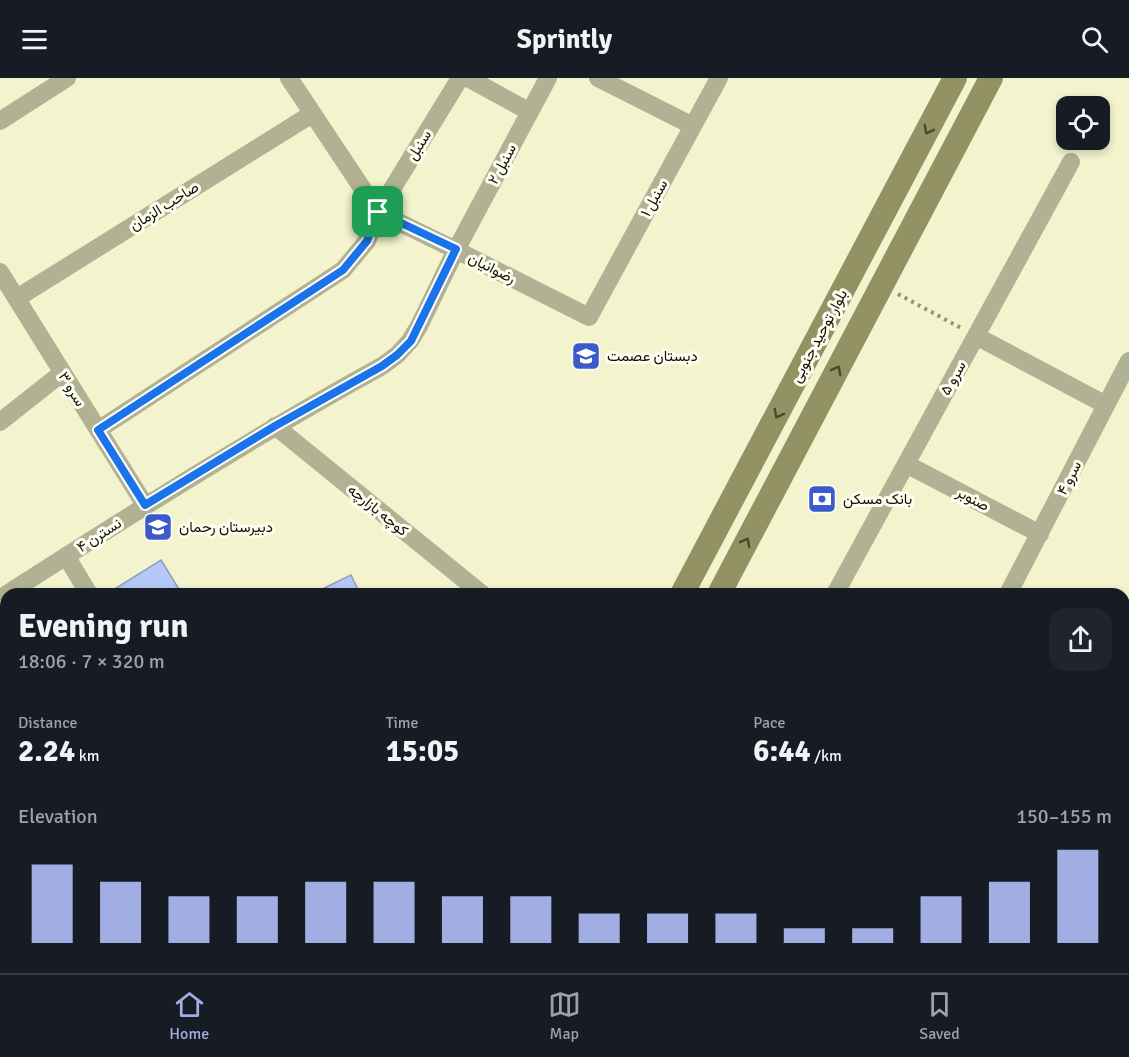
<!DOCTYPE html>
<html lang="en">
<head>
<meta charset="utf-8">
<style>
  :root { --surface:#171b24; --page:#20242c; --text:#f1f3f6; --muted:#9ea1a6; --line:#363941; --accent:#a0aee3 }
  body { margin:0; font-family:Signika,Vazirmatn,sans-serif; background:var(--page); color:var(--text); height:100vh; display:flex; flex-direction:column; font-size:22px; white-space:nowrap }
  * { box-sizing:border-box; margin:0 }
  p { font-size:20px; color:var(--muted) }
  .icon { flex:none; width:33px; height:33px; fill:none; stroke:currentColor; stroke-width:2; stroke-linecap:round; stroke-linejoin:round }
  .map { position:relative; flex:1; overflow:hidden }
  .details { position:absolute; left:0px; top:510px; width:1130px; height:386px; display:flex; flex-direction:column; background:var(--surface); border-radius:18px 18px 0 0; box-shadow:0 3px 9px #0003 }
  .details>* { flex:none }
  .buttons { position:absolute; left:1056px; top:18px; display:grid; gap:12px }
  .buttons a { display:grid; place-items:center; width:54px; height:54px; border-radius:12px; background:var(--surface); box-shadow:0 3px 9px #0003; font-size:30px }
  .pin { position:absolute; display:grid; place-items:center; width:51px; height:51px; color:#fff; margin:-26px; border-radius:12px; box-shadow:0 3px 9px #0006 }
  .round { display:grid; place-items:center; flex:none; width:63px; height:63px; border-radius:18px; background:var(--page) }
  .overview { display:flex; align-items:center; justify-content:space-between; height:102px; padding:0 18px }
  h1 { font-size:33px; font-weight:800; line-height:45px }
  .stats { display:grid; grid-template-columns:repeat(3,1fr); gap:9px; height:102px; padding:6px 18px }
  .stats div { display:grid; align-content:center }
  .stats b { font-size:30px; font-weight:800 }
  .stats small { font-size:16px; font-weight:400 }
  .stats p { font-size:16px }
  .chart { height:168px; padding:12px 18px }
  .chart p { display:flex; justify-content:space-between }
  .chart svg { width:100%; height:108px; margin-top:6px; stroke:var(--accent); stroke-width:6 }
  header { display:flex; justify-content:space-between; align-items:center; height:78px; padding:0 18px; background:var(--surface); font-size:27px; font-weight:800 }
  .tab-bar { display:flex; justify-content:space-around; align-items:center; height:84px; border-top:2px solid var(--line); background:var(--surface); font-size:16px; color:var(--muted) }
  .tab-bar a { display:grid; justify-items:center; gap:3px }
  .tab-bar .on { color:var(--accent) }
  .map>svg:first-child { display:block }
  .grass { fill:url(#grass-tufts) }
  .building { fill:#b5c8fa; stroke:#919ebc; stroke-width:1.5 }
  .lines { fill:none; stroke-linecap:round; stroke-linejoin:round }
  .path { stroke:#939379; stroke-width:4; stroke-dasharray:3 4.5; stroke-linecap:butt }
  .street { stroke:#b1b193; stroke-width:18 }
  .secondary { stroke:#929264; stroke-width:24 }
  .oneway { stroke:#4a4a2f }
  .route-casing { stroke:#fff; stroke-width:12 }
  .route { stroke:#1a73e8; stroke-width:8 }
  .labels { text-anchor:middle; stroke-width:6; stroke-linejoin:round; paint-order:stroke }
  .street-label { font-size:15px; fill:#101004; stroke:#fefef0 }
  .poi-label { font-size:15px; fill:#101004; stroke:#fefef0; text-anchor:start }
</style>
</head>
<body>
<header><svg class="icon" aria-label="menu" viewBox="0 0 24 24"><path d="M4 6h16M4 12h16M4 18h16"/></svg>Sprintly<svg class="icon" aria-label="search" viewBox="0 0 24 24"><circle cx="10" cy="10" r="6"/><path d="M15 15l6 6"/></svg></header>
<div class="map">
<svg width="1129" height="895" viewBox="0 0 1129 895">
  <defs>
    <pattern id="grass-tufts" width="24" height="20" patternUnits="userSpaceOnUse" patternTransform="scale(1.5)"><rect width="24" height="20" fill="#dbdbaa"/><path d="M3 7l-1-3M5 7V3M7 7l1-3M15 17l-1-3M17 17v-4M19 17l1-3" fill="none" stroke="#bbbb91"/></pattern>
  </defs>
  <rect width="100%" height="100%" fill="#f3f3ce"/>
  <path class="grass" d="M89 890H209L200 895H80Z"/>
  <path class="building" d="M161 482 182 516H112L110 514Z
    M351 497 360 516H312Z"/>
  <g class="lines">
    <path class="path" d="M898 216 961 250
      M288 890 291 895"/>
    <path class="street" d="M289 0 378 134 456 172 589 239 719 0
      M468 0 530 34
      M598 0 693 48
      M0 43 67 0
      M0 194 145 427
      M17 220 312 36
      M976 258 1106 327
      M0 344 62 295
      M275 348 482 516
      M98 352 343 192 367 163 378 134 460 0
      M906 386 1040 456
      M66 478 89 516
      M7 516C130 437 253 359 382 288L397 277 410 263 419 248 456 172 548 0
      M835 516 1071 84
      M1008 516 1129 283
      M1124 615 1129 604
      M0 695 6 691
      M0 860 6 857
      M1124 884 1129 880
      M594 890 597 895
      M625 890 628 895
      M724 890 727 895
      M1057 890 1061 895
      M421 895 430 890
      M498 895 507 890
      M663 895 672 890
      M1105 895 1114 890"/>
    <path class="secondary" d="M682 516 955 0
      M719 516 991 0
      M776 890 779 895
      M814 890 817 895
      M218 895 227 890"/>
  </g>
  <defs><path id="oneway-chevron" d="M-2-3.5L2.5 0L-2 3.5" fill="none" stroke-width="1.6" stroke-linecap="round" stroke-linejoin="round" transform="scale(1.5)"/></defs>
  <g class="oneway">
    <use href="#oneway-chevron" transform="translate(928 52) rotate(118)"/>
    <use href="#oneway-chevron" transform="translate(837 292) rotate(-62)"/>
    <use href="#oneway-chevron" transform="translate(778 336) rotate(118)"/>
    <use href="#oneway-chevron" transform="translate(746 464) rotate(-62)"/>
  </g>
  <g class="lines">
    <g class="route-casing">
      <path id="route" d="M378 134 456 171 411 263 397 277 382 288 275 348 145 427 98 352 343 192 367 163Z"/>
    </g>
    <use href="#route" class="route"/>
  </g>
  <defs>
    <g id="university-square" transform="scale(1.5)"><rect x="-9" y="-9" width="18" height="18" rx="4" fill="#3c5acc" stroke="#fefef0"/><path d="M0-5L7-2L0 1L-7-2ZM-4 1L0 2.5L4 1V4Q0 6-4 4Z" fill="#fff"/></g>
    <g id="bank-square" transform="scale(1.5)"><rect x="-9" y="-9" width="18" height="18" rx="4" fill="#3c5acc" stroke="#fefef0"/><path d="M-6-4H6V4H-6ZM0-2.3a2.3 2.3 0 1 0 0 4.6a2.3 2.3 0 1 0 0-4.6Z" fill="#fff"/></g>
    <g id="school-square" transform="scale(1.5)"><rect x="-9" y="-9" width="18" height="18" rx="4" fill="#3c5acc" stroke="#fefef0"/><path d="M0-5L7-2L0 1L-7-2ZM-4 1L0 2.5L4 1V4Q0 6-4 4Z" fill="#fff"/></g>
  </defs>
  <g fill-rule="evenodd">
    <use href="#university-square" x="586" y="278"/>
    <use href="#bank-square" x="822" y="421"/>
    <use href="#school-square" x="158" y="449"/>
  </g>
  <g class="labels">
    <g class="street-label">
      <text transform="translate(419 67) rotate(-58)" y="5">سنبل</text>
      <text transform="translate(502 86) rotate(-62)" y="5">سنبل ۲</text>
      <text transform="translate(654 120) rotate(-61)" y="5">سنبل ۱</text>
      <text transform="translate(164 128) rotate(-32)" y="5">صاحب الزمان</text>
      <text transform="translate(492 190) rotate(27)" y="5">رضوانیان</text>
      <text transform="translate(819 258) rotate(-62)" y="5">بلوار توحید جنوبی</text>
      <text transform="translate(953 300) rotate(-61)" y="5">سرو ۵</text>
      <text transform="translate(72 311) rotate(58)" y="5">سرو ۳</text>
      <text transform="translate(1069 400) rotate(-63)" y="5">سرو ۴</text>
      <text transform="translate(973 421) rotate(28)" y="5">صنوبر</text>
      <text transform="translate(378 432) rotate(39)" y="5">کوچه بازارچه</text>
      <text transform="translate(99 457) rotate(-33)" y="5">نسترن ۴</text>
    </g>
    <g class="poi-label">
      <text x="607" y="283">دبستان عصمت</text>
      <text x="843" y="426">بانک مسکن</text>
      <text x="179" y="454">دبیرستان رحمان</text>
    </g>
  </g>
</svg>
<div class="buttons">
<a><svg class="icon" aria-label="locate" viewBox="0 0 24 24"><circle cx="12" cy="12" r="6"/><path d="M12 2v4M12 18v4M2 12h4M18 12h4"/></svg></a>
</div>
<div class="pin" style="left:378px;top:134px;background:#1e9e55"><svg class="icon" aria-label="arrive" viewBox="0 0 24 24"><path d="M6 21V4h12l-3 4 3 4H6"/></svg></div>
<section class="details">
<div class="overview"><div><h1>Evening run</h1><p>18:06 · 7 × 320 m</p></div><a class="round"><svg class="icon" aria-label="share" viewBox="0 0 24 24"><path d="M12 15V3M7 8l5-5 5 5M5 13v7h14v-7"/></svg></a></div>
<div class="stats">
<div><p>Distance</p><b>2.24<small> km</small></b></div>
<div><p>Time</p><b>15:05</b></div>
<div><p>Pace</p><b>6:44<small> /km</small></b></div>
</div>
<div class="chart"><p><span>Elevation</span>150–155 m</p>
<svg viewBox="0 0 160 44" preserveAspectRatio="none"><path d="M5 44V12M15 44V19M25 44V25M35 44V25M45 44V19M55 44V19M65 44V25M75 44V25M85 44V32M95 44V32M105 44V32M115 44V38M125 44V38M135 44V25M145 44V19M155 44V6"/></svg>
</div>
</section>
</div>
<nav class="tab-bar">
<a class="on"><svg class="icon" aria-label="home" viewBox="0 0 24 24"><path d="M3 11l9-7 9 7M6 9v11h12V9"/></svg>Home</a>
<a><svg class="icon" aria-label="map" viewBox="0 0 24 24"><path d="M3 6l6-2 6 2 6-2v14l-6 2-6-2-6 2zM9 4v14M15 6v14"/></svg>Map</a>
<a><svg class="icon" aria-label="saved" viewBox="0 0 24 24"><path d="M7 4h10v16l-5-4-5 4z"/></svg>Saved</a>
</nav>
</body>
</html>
